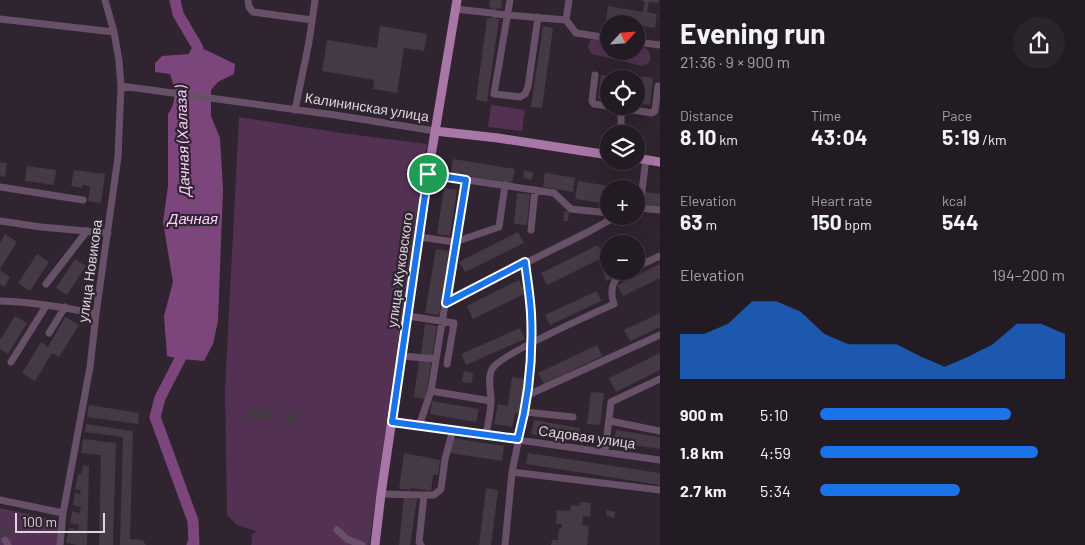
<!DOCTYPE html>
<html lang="en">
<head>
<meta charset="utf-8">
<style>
  :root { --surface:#231b23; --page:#2b242b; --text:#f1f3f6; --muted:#a3a1a6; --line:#403941; --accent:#1a73e8 }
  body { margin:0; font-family:Barlow,sans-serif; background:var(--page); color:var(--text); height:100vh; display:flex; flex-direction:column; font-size:19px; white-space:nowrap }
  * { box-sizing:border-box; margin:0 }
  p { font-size:16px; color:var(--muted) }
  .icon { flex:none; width:28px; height:28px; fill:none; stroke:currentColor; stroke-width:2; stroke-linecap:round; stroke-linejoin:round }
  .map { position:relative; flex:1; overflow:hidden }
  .side { display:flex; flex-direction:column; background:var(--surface); width:425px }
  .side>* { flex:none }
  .needle { width:32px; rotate:64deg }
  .buttons { position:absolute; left:600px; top:15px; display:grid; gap:10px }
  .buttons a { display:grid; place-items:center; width:45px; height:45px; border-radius:50%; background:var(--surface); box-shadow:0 5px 20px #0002,0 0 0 1px var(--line); font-size:25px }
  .scale { position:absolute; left:15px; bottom:12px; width:90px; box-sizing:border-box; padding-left:5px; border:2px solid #dcd5dc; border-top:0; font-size:14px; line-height:18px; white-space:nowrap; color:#dcd5dc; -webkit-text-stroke:4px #2f242f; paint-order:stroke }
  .pin { position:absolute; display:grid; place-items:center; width:42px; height:42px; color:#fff; margin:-21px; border:2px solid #fff; border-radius:50%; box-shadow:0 1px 5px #0007 }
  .round { display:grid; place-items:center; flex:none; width:52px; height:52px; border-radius:26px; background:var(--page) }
  .headline { display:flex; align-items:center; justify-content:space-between; height:85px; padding:0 20px }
  h1 { font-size:28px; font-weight:700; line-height:38px }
  .metrics { display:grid; grid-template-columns:repeat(3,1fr); gap:8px; height:85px; padding:5px 20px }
  .metrics div { display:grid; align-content:center }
  .metrics b { font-size:21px; font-weight:700 }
  .metrics small { font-size:14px; font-weight:400 }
  .metrics p { font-size:14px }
  .chart { height:140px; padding:10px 20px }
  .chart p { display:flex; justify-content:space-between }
  .chart svg { width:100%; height:90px; margin-top:5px; fill:var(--accent); opacity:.7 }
  ul { padding:0 20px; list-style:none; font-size:16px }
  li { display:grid; grid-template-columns:80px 60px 1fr; align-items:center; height:38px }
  li i { height:12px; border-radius:6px; background:var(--accent) }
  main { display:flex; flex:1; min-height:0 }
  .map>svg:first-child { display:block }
  .green { fill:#523152 }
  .water { fill:#7c467c }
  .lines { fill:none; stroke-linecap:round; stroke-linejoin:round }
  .river { stroke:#7c467c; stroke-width:11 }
  .building { fill:#453945 }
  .minor { stroke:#685168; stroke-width:7 }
  .major { stroke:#a877a7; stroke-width:9 }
  .route-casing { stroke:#fff; stroke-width:10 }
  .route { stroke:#1a73e8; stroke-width:6 }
  .labels { text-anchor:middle; stroke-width:4.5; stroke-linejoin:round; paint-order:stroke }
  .street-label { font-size:14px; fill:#dcd5dc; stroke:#2f242f }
  .water-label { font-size:15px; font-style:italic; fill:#fbccfb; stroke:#2f242f }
</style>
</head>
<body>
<main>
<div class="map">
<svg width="660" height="545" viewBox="0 0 660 545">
  <rect width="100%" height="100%" fill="#2f242f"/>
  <path class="green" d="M592 39 609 40V51H636V46L647 49C653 57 651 63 642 66L592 54C587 48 587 45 592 39Z
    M491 105 525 110 522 131 488 127Z
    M239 117 341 133 427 144 369 545H251L252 538 251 536 256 531 237 525 227 515 225 389Z
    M0 508 61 521 58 545H0Z"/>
  <path class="water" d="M198 48 206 50 235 64 234 74 218 82 211 90V116L220 138 223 190 218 321 213 344 204 361 180 359 167 356 164 316 173 282 163 222 168 186V114C177 102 175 88 170 74L155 72V63L162 56 189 54 191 49Z"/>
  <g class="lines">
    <path class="river" d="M175 0 178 14 198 48 197 62
      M179 345 180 359 160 398 155 417 193 521 194 544 192 545"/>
  </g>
  <path class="building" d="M490 0H502L501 9 497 8 496 14V19H499L487 102 476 100 487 18H491L493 8 489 7Z
    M641 0H659L658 3 649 2 647 12 657 14 655 28 636 25V24L606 20 608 6 643 12 645 2Z
    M380 26 427 34 424 51 404 48 397 93 373 89 374 80 322 71 327 40 377 48Z
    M543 26 553 28 542 108 531 107Z
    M601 75 611 76V79H609V100L598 99Z
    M641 76 653 78 650 105 636 103V91H639Z
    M453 159 515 169 512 183 451 173Z
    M0 162 7 163 5 177 0 176Z
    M27 166 56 170 54 185 25 181Z
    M74 170 105 174 101 203 88 201 90 186 82 185V188L71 186Z
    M524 171 533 172 532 180 523 178Z
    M545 173 575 178 573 192 543 187Z
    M578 181 622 188V189H609V204L575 199Z
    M444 188 457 190 450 236 437 234Z
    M644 192 660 194V207L642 204Z
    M517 193 530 194 527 225 514 224Z
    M564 211 569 212 568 221H563Z
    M518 232 524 243 465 272 459 262Z
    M5 234 17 242 0 269V243Z
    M598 245 604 257 547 285 541 273Z
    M436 249 449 251 439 315 425 313Z
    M37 254 49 262 30 291 18 283Z
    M75 259 86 266 67 295 56 288Z
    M660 264V278L623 296 617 285Z
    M0 270 10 277 4 287 0 284Z
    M609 270 612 279 606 281 603 272Z
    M519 280 526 293 473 319 467 306Z
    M597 291 601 301 550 325 545 315Z
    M660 313V327L630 341 624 330Z
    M15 316 27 323 8 354 0 349V340Z
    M65 317 79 325 59 357 52 353 35 381 22 373 41 342 48 347Z
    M425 324 437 326 432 357 421 354Z
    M520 328 525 339 466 365 461 354Z
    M597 345 602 356 544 384 538 373Z
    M660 353V370L616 392 609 378Z
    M419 360 431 362 426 399 414 397Z
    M464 371 473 373 472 383 462 382Z
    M512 377 525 379 519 414 515 413 512 427 494 424 498 404 508 406Z
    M591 392 604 393 600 425 587 424Z
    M432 401 479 409 476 422 430 414Z
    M89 405 139 413 138 424 87 417Z
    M248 409H271V420H248Z
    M286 412H298V423L286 424Z
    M534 420 580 428 578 442 531 434Z
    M86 424 133 431 130 539 143 540 146 545H120L123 437 85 432Z
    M616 430 660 437V449L614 442Z
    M452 438 504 446 502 461 450 453Z
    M83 439 116 443 113 545H99L101 455 81 453Z
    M404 453 440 460 438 475H433L431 491 411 488V490L399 489Z
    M528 453 660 473V485L526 464Z
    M83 465 89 466 87 545H78L66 543 69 528 78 530 79 525 70 523 72 511 80 513 81 507 73 505 75 493 80 494 81 490 75 489 78 474 81 475Z
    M486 488 498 490 491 545H479Z
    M404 497 417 499 410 545H399Z
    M581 502 591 503 590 517 583 516 582 525 589 526 587 545H551L552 540H558L559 529H561L562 524H556L557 510 570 511 571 505 580 506Z
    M607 510 615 512 614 518 606 515Z
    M0 526 10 528 9 535 0 533Z"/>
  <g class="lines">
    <path class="minor" d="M248 0 249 7 253 12 312 20
      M510 0 494 94 520 97 525 94 528 87 538 17
      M569 0 566 20 576 33 609 38
      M455 9 492 13
      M496 14 566 20
      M0 19 114 32
      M636 42 660 45
      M595 75 592 101 594 104 621 108
      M121 86 335 115 435 131
      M295 110 309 42 315 0
      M621 134V108L652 113 655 111 658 86
      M428 174 554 193 571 209 609 213
      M0 187 83 200
      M639 208 660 210
      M636 216 639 214 646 159
      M0 221 41 227 108 233
      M531 230 535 190
      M419 237 455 242 499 227 505 185
      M636 267 660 256
      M46 284 87 231
      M0 301C32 302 64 307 96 314
      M445 303 588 232 617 216
      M408 316 454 323 447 364
      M49 333 65 307
      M402 356 436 359
      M11 362 46 306
      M431 391 491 401
      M528 395 660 335
      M525 412 573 417
      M610 421 660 431
      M392 422 660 460
      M419 426 431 391 465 180
      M486 435C488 423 491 411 491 400 491 390 487 379 492 369 499 355 594 313 614 304 609 290 613 277 626 271
      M605 452 611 402 660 379
      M512 472 660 490
      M381 494 424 495
      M0 500 63 513
      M337 530 347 539 362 545
      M5 540 8 545
      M60 545 63 513 90 367 96 314 118 157 121 86 119 61 114 32 105 0
      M421 545 419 542 424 495H434L441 489 445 459 453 430
      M505 545 512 472 528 395 531 344V312L525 262"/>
    <path class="major" d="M435 131 498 138 609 155
      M636 158 660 162
      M375 545 381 494 428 174 457 0"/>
  </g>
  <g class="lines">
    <g class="route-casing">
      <path id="route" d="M428 174 466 180 446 303 525 262C527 279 530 296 531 313 533 355 529 398 518 439L392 422Z"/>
    </g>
    <use href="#route" class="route"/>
  </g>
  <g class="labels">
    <g class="street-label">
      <text transform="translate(367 107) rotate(9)" y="5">Калининская улица</text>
      <text transform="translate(400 270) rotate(-82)" y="5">улица Жуковского</text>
      <text transform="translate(90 271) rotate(-82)" y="5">улица Новикова</text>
      <text transform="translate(587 437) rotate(8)" y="5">Садовая улица</text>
    </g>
    <g class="water-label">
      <text transform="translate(183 141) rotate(-92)" y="5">Дачная (Халаза)</text>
      <text x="193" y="224">Дачная</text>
    </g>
  </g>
</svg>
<div class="buttons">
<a><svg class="needle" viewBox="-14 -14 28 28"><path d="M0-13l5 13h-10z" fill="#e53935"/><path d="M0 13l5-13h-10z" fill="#a3a1a6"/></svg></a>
<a><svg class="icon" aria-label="locate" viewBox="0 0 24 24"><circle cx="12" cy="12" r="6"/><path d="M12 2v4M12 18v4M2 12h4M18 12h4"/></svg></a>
<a><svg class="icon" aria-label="layers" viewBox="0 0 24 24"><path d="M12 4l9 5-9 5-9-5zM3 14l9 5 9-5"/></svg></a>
<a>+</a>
<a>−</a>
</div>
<div class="scale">100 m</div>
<div class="pin" style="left:428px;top:174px;background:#1e9e55"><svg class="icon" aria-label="arrive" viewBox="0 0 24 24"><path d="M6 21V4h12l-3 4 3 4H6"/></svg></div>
</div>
<section class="side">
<div class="headline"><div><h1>Evening run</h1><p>21:36 · 9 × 900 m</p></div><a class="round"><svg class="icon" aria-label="share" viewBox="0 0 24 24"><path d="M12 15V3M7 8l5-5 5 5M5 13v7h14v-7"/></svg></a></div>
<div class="metrics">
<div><p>Distance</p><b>8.10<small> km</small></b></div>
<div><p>Time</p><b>43:04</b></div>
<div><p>Pace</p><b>5:19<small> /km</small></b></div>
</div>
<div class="metrics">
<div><p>Elevation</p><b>63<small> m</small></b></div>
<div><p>Heart rate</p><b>150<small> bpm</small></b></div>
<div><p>kcal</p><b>544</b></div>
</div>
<div class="chart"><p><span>Elevation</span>194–200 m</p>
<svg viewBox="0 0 160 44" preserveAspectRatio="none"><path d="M0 44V22L10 22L20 17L30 6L40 6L50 11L60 22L70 27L80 27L90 27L100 33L110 38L120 33L130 27L140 17L150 17L160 22V44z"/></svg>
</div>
<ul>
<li><b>900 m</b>5:10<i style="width:78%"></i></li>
<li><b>1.8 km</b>4:59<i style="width:89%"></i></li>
<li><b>2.7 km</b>5:34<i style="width:57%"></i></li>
</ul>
</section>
</main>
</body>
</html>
